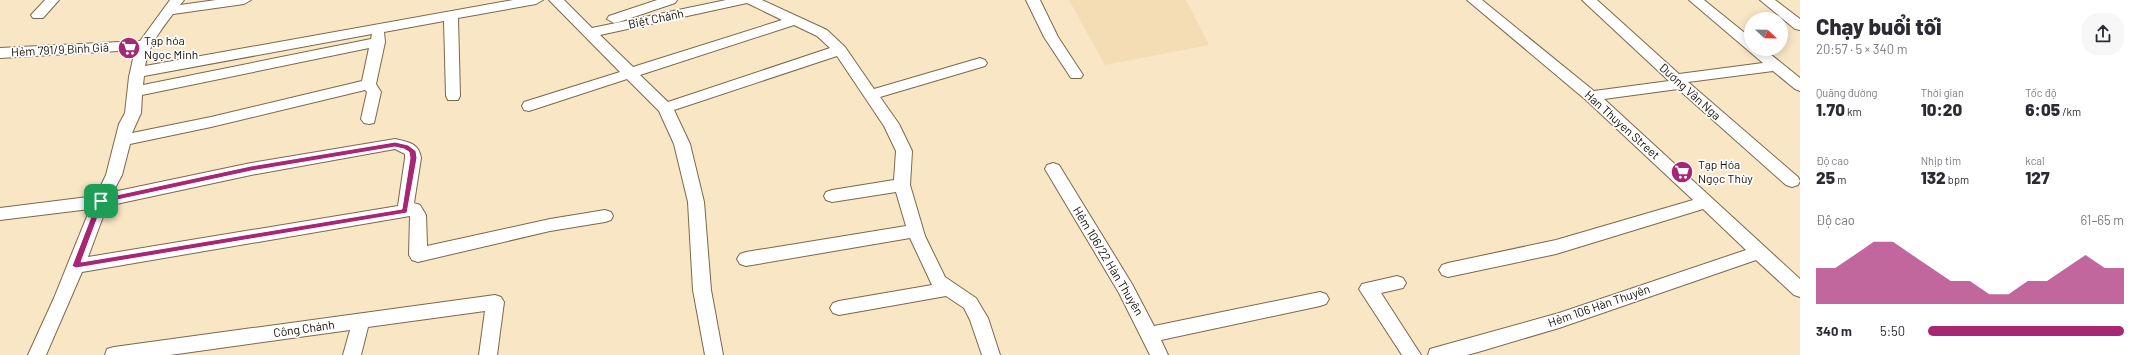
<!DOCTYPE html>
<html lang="vi">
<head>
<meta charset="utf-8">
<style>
  :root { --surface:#fff; --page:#f7f7f7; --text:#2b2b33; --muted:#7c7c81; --accent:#a82775 }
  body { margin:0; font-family:Barlow,sans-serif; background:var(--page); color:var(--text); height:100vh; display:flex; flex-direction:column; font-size:15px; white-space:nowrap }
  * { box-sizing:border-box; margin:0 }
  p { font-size:13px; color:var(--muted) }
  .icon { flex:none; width:22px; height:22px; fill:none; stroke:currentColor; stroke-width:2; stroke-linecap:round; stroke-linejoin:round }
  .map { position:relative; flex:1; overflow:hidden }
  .drawer { display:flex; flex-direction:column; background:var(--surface); width:340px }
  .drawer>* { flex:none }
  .needle { width:26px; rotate:112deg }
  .controls { position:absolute; left:1744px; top:12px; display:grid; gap:8px }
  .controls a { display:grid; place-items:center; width:44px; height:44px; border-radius:50%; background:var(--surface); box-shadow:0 2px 10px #0003; font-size:20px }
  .pin { position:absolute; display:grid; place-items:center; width:34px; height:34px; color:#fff; margin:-17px; border-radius:8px; box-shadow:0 2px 6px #0006 }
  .round { display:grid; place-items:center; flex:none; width:42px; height:42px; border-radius:16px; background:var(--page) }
  .headline { display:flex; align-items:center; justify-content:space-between; height:68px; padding:0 16px }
  h1 { font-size:22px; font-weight:800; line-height:30px }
  .metrics { display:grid; grid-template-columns:repeat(3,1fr); gap:6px; height:68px; padding:4px 16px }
  .metrics div { display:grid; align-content:center }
  .metrics b { font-size:17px; font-weight:800 }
  .metrics small { font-size:11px; font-weight:400 }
  .metrics p { font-size:11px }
  .chart { height:112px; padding:8px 16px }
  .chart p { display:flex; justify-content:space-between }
  .chart svg { width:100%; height:72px; margin-top:4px; fill:var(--accent); opacity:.7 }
  ul { padding:0 16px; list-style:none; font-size:13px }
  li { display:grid; grid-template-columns:64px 48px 1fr; align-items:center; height:30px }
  li i { height:10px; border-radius:5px; background:var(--accent) }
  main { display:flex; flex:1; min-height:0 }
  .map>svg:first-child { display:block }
  .built { fill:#f4dcb5 }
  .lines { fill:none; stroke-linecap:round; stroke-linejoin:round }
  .minor-casing { stroke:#7a694c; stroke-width:2 }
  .minor { fill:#fff; fill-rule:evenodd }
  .route { fill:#a82775; stroke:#fff; fill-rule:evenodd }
  .labels { text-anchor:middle; stroke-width:3.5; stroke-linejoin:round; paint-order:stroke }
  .street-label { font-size:12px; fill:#160f05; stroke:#fff }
  .poi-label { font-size:12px; fill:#160f05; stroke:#fff; text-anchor:start }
</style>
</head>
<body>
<main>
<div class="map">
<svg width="1800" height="355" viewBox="0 0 1800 355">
  <rect width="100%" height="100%" fill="#f9e6c5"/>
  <path class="built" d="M1069 0H1186L1209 45 1105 65Z"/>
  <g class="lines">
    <g class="minor-casing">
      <path id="minor" d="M45 0H59L43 18H33L31 15Z
        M170 0H184L180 5 216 0H251L244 4 173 14C160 31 149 45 145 66L513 0H543L536 4 458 18 460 96 458 100H448L446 96 444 21 384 32 385 42 376 84 381 92 374 123 369 124 364 123 361 119 367 92 365 90 211 127 130 144 122 175 113 192 251 163 395 139C408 142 419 143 421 158L414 203 420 205 426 215 427 246 550 219 605 210 611 212 613 216 611 220 605 222 550 231 418 262 412 260 409 255 410 216 82 272 46 355H28L54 298 90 209 0 220V208L96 196 106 175 119 124 125 113 129 77 135 50 0 58V48L140 41ZM372 34 371 39 143 85 144 76ZM369 48 362 81 211 117 132 133 141 113 142 95ZM395 149 405 154V158L398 206 88 257 107 206 251 175Z
        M549 0H564L592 28 726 0H762L827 30 845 47 874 89 980 58 985 60 987 63 985 66 880 97 899 124 912 151 910 185 925 236 945 277 976 298 988 318 1000 355H982L970 320 964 308 946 296 839 315 833 313 830 308 833 303 839 301 932 285 910 238 746 266 740 264 737 259 740 254 746 252 906 226 896 192 832 202 826 200 824 196 826 192 832 190 894 180 896 151 884 126 837 56 674 110 690 144 704 202 711 290 723 355H705L693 290 688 202 674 144 659 111 627 79 529 111 524 110 522 106 524 102 620 72ZM747 3 782 20 633 67 600 35ZM794 25 817 36 830 48 668 102 640 75Z
        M657 0H677L675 3 619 22 614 23 607 19 609 16Z
        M1026 0H1040L1058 37 1083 75 1081 78H1071L1044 37Z
        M1467 0H1482L1594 91 1669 81 1582 0H1597L1679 74 1763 63 1689 0H1704L1751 38V49H1764L1800 78V91L1795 89 1773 71 1688 82 1798 177 1800 181 1798 185 1792 187 1786 185 1678 89 1604 99 1800 279V297L1794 295 1756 260 1559 328 1478 352 1467 355H1428L1430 349 1437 347 1559 313 1746 250 1703 209 1556 254 1448 277 1442 275 1439 270 1442 265 1448 263 1556 240 1693 200 1586 100Z
        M1760 0H1775L1800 19V30L1795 29Z
        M1053 163 1059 165 1132 284 1154 326 1320 292 1326 294 1329 299 1326 304 1320 306 1161 340 1168 355H1150L1119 293 1045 169 1047 165Z
        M1397 276 1403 278 1406 283 1403 288 1381 293 1421 355H1402L1359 289 1362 284Z
        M495 295 501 297 504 302 497 355H479L485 311 368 327 361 355H343L350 330 170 355H105L107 349 114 347Z"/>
    </g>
    <use href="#minor" class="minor"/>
  </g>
  <path class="route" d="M395 142 408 145 416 151 417 158 407 213 76 268 72 266 98 199 251 166ZM395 147 404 149 409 152 410 158 402 209 81 262 103 203 251 171Z"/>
  <defs>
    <g id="supermarket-disc" transform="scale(1.15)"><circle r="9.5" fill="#a82775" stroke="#fff"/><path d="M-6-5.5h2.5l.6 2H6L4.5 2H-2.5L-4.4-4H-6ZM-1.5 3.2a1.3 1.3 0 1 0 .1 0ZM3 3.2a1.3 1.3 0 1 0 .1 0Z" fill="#fff"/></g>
  </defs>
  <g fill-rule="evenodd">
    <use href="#supermarket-disc" x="129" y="48"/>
    <use href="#supermarket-disc" x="1682" y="172"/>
  </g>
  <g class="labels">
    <g class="street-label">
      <text transform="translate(656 19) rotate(-12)" y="4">Biệt Chánh</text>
      <text transform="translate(60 50) rotate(-3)" y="4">Hẻm 791/9 Bình Giã</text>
      <text transform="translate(1690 92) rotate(42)" y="4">Dương Vân Nga</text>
      <text transform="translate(1622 125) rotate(42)" y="4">Han Thuyen Street</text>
      <text transform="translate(1108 261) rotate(59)" y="4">Hẻm 106/22 Hàn Thuyên</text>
      <text transform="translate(1599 306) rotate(-19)" y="4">Hẻm 106 Hàn Thuyên</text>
      <text transform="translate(304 329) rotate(-8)" y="4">Công Chánh</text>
    </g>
    <g class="poi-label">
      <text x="144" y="45">Tạp hóa<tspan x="144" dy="14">Ngọc Minh</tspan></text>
      <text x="1698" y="169">Tạp Hóa<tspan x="1698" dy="14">Ngọc Thùy</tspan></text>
    </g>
  </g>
</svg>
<div class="controls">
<a><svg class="needle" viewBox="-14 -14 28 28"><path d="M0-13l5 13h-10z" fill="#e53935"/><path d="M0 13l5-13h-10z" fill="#7c7c81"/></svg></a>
</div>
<div class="pin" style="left:101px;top:201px;background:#1e9e55"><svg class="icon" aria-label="arrive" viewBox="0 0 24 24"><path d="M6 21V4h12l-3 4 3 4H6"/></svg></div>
</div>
<section class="drawer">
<div class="headline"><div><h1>Chạy buổi tối</h1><p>20:57 · 5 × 340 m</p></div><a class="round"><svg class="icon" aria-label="share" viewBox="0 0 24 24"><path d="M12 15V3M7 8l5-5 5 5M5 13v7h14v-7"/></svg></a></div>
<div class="metrics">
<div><p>Quãng đường</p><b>1.70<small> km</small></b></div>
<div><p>Thời gian</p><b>10:20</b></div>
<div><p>Tốc độ</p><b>6:05<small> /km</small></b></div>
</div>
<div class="metrics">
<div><p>Độ cao</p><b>25<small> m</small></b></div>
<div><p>Nhịp tim</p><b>132<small> bpm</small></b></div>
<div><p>kcal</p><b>127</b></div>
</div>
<div class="chart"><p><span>Độ cao</span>61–65 m</p>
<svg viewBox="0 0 160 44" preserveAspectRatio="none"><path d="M0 44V22L10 22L20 14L30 6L40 6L50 14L60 22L70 30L80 30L90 38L100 38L110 30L120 30L130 22L140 14L150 22L160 22V44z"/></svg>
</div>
<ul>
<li><b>340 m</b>5:50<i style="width:100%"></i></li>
</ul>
</section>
</main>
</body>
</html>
